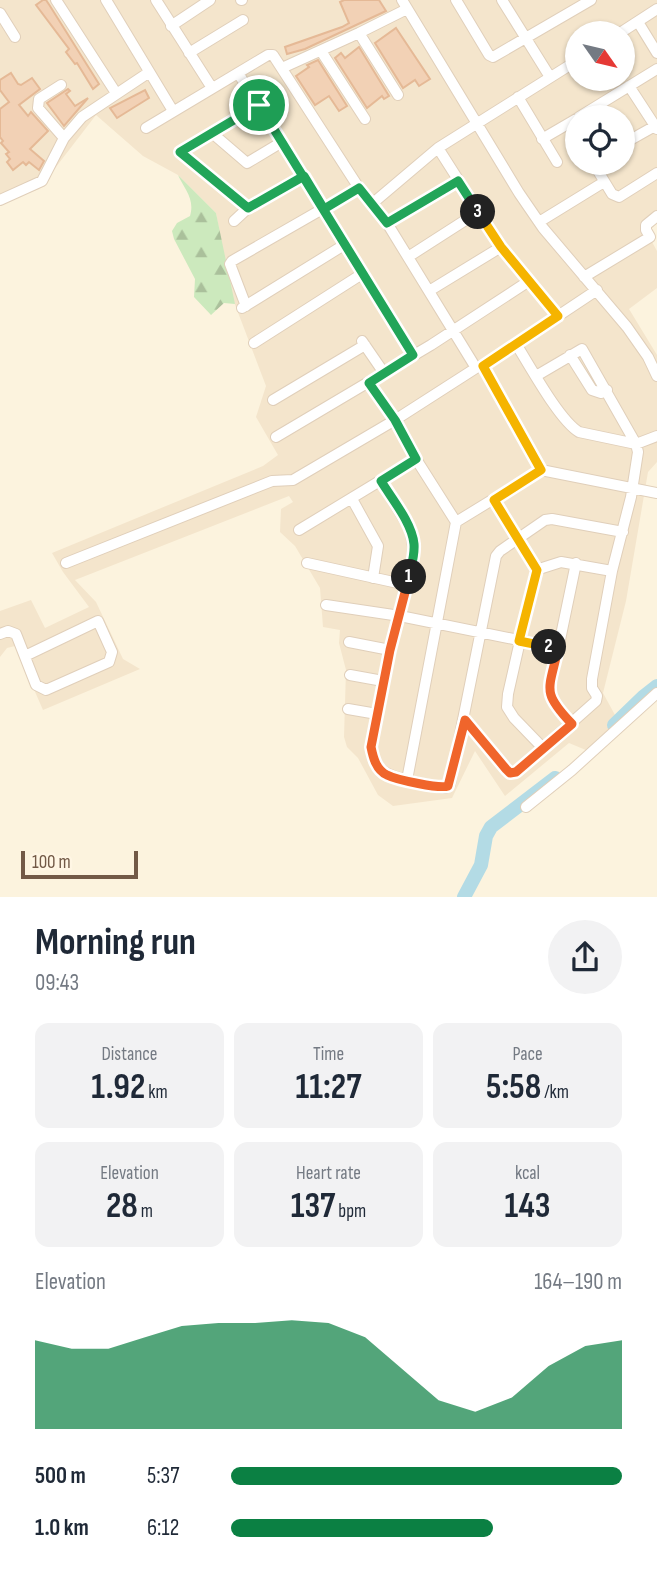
<!DOCTYPE html>
<html lang="en">
<head>
<meta charset="utf-8">
<style>
  :root { --surface:#fff; --page:#f2f2f3; --text:#1f2937; --muted:#747a83; --accent:#0b8043 }
  body { margin:0; font-family:"Sofia Sans Condensed",sans-serif; background:var(--page); color:var(--text); height:100vh; display:flex; flex-direction:column; font-size:26px; white-space:nowrap }
  * { box-sizing:border-box; margin:0 }
  p { font-size:23px; color:var(--muted) }
  .icon { flex:none; width:38px; height:38px; fill:none; stroke:currentColor; stroke-width:2; stroke-linecap:round; stroke-linejoin:round }
  .map { position:relative; height:897px; overflow:hidden }
  .side { display:flex; flex-direction:column; background:var(--surface); flex:1 }
  .side>* { flex:none }
  .needle { width:46px; rotate:124deg }
  .fabs { position:absolute; left:565px; top:21px; display:grid; gap:14px }
  .fabs a { display:grid; place-items:center; width:70px; height:70px; border-radius:50%; background:var(--surface); box-shadow:0 2px 5px #0004; font-size:35px }
  .scale { position:absolute; left:21px; bottom:18px; width:117px; box-sizing:border-box; padding-left:7px; border:4px solid #725946; border-top:0; font-size:19px; line-height:24px; white-space:nowrap; color:#725946; -webkit-text-stroke:5px #fff6e4; paint-order:stroke }
  .pin { position:absolute; display:grid; place-items:center; width:60px; height:60px; color:#fff; margin:-30px; border:4px solid #fff; border-radius:50%; box-shadow:0 2px 7px #0007 }
  .km { position:absolute; width:35px; height:35px; margin:-18px; border-radius:50%; background:#222; color:#fff; font-size:19px; line-height:35px; text-align:center }
  .round { display:grid; place-items:center; flex:none; width:74px; height:74px; border-radius:37px; background:var(--page) }
  .head { display:flex; align-items:center; justify-content:space-between; height:119px; padding:0 35px }
  h1 { font-size:38px; font-weight:700; line-height:52px }
  .stats { display:grid; grid-template-columns:repeat(3,1fr); gap:10px; height:119px; padding:7px 35px }
  .stats div { display:grid; align-content:center; border-radius:14px; background:var(--page); text-align:center }
  .stats b { font-size:35px; font-weight:700 }
  .stats small { font-size:19px; font-weight:400 }
  .stats p { font-size:19px }
  .chart { height:196px; padding:14px 35px }
  .chart p { display:flex; justify-content:space-between }
  .chart svg { width:100%; height:126px; margin-top:7px; fill:var(--accent); opacity:.7 }
  ul { padding:0 35px; list-style:none; font-size:23px }
  li { display:grid; grid-template-columns:112px 84px 1fr; align-items:center; height:52px }
  li i { height:18px; border-radius:9px; background:var(--accent) }
  .map>svg:first-child { display:block }
  .residential { fill:#f4e5cc; fill-rule:evenodd }
  .forest { fill:url(#forest-firs) }
  .lines { fill:none; stroke-linecap:round; stroke-linejoin:round }
  .river { stroke:#b3dbe5; stroke-width:14 }
  .building { fill:#f2d1b5; stroke:#e5b996; stroke-width:2 }
  .minor-casing { stroke:#e0cfba; stroke-width:12 }
  .minor { stroke:#fff; stroke-width:10 }
  .split-1-casing { stroke:#fff; stroke-width:14 }
  .split-2-casing { stroke:#fff; stroke-width:14 }
  .split-3-casing { stroke:#fff; stroke-width:14 }
  .split-4-casing { stroke:#fff; stroke-width:14 }
  .split-1 { stroke:#22a559; stroke-width:9 }
  .split-2 { stroke:#f0652b; stroke-width:9 }
  .split-3 { stroke:#f5b400; stroke-width:9 }
  .split-4 { stroke:#22a559; stroke-width:9 }
</style>
</head>
<body>
<div class="map">
<svg width="657" height="897" viewBox="0 0 657 897">
  <defs>
    <pattern id="forest-firs" width="22" height="20" patternUnits="userSpaceOnUse" patternTransform="scale(1.75)"><rect width="22" height="20" fill="#cce9bd"/><path d="M5 1l3.5 6h-7zM16 11l3.5 6h-7z" fill="#aac09b"/></pattern>
  </defs>
  <rect width="100%" height="100%" fill="#fcf3de"/>
  <path class="residential" d="M0 0H657V212L641 222 657 251V288L629 309 657 355V462L648 472 626 601 603 693 621 726 593 753 569 743 505 796 475 751 452 798 393 806 378 795 358 758 347 747 344 737 346 670 339 643 340 630 323 627 320 588 295 546 280 532 281 509 293 502 289 496 75 580 96 602 123 659 140 669 43 710 15 646 7 648 0 657V611L31 600 45 628 89 607 63 572 52 553 263 466 278 455 256 417 266 386 231 294 216 213 178 175 143 156 96 115 39 189 0 204ZM578 33H623V79H578ZM578 117H623V163H578Z"/>
  <path class="forest" d="M178 175 216 213 235 304 224 303 211 315 194 297 195 279 174 239 172 231 177 223 190 216C195 199 185 190 178 175Z"/>
  <g class="lines">
    <path class="river" d="M614 725 643 697 657 686
      M464 897 481 865 486 836 491 827 555 778"/>
  </g>
  <path class="building" d="M43 0H46L50 6 99 84 93 89 77 63 75 64 66 52 69 49 36 5Z
    M344 0H379L386 11 305 49 287 54 285 47 342 27 349 23 340 2Z
    M396 28 430 79 419 86 415 80 403 88 375 43Z
    M359 47 389 96 384 99 382 96 367 108 335 58 341 53 345 58Z
    M318 60 347 106 339 111 329 96 315 105 296 76 309 67 307 65Z
    M11 73 18 84 21 85 32 78 40 89 19 105 28 116 31 112 48 131 30 149 44 161 39 170 29 162 26 165 23 162 13 170 7 162 10 159 6 154 9 152 1 143 3 141 0 137V109L9 102 0 90V80Z
    M68 89 70 91 66 94 75 106 88 98 64 126 47 103Z
    M145 90 149 98 117 118 110 108Z"/>
  <g class="lines">
    <g class="minor-casing">
      <path id="minor" d="M56 0 116 93
        M106 0 173 111
        M156 0 212 88
        M241 0H242
        M402 0 519 193 543 228 627 327 648 357 657 376
        M456 0 489 55 493 57 591 0
        M502 0 550 77
        M0 13 15 37
        M638 22 657 53
        M171 26 210 0
        M359 33 398 95
        M620 33 657 9
        M321 51 365 119
        M189 53 243 20
        M282 68 359 33 407 9
        M238 73 307 181 344 245 413 355
        M61 85 39 99 38 108 64 138
        M629 86 657 129
        M518 97 557 162
        M579 117 657 69
        M146 128 268 55H273L359 188
        M212 133 247 163 282 142
        M542 139 578 118
        M623 144 655 126
        M438 148 501 247 558 316
        M596 163 595 166 612 194 619 197 657 173
        M0 200 42 181 64 138 82 117 148 73
        M373 203 438 148 578 60
        M248 208 181 152 259 105
        M234 221 248 208 304 176
        M539 222 604 182
        M387 223 458 181
        M408 257 478 212
        M584 277 650 237 646 230V225L657 216
        M429 291 501 247
        M246 306 230 264 232 261 359 188 387 223 476 368
        M242 308 344 245
        M362 341 384 373
        M254 343 362 274
        M516 344C530 366 559 420 579 432L636 444 582 349 536 376
        M570 355 592 390 601 393 607 390
        M483 366 541 470
        M273 400 365 345
        M276 437 431 345 529 281
        M381 481 410 529 414 552 390 650 371 747C376 774 386 774 410 781 422 784 433 787 445 788L450 784 496 556 500 551 545 520 552 519 623 532
        M352 499 378 546 373 578
        M494 500 536 570 508 694 507 707 514 718 542 747
        M456 522 541 470 657 493
        M299 530 416 459
        M66 563 272 481 293 480 395 420 369 382
        M307 563 407 585
        M536 570 561 562 612 571
        M326 605 400 616 558 648
        M0 634 8 631 16 634 36 685 46 690 109 662 112 652 98 621 25 656
        M349 642 390 650
        M350 675 383 681
        M348 709 377 714
        M465 720 511 773 516 772 596 701 597 696 592 688V679L612 571 631 497 638 452 636 444 657 436
        M572 724C561 713 550 704 550 688L576 563
        M407 780 456 522 416 459 395 420 476 368 483 366 597 290
        M526 807 572 770 657 693"/>
    </g>
    <use href="#minor" class="minor"/>
  </g>
  <g class="lines">
    <g class="split-1-casing">
      <path id="split-1" d="M259 105 413 355 369 383 395 420 416 459 381 481C392 499 412 523 414 544 415 555 411 567 409 577"/>
    </g>
    <g class="split-2-casing">
      <path id="split-2" d="M409 577 390 650 371 747C373 757 376 770 387 775 397 780 440 789 448 786L465 720 506 769 510 773 516 772 572 724C541 692 549 690 558 649L549 647"/>
    </g>
    <g class="split-3-casing">
      <path id="split-3" d="M478 212 501 247 558 316 483 366 541 470 494 500 537 570 519 641 549 647"/>
    </g>
    <g class="split-4-casing">
      <path id="split-4" d="M259 105 180 152 248 208 304 176 324 209 359 188 387 223 458 181 478 212"/>
    </g>
    <use href="#split-1" class="split-1"/>
    <use href="#split-2" class="split-2"/>
    <use href="#split-3" class="split-3"/>
    <use href="#split-4" class="split-4"/>
  </g>
</svg>
<div class="fabs">
<a><svg class="needle" viewBox="-14 -14 28 28"><path d="M0-13l5 13h-10z" fill="#e53935"/><path d="M0 13l5-13h-10z" fill="#747a83"/></svg></a>
<a><svg class="icon" aria-label="locate" viewBox="0 0 24 24"><circle cx="12" cy="12" r="6"/><path d="M12 2v4M12 18v4M2 12h4M18 12h4"/></svg></a>
</div>
<div class="scale">100 m</div>
<div class="pin" style="left:259px;top:105px;background:#1e9e55"><svg class="icon" aria-label="arrive" viewBox="0 0 24 24"><path d="M6 21V4h12l-3 4 3 4H6"/></svg></div>
<b class="km" style="left:409px;top:577px">1</b>
<b class="km" style="left:549px;top:647px">2</b>
<b class="km" style="left:478px;top:212px">3</b>
</div>
<section class="side">
<div class="head"><div><h1>Morning run</h1><p>09:43</p></div><a class="round"><svg class="icon" aria-label="share" viewBox="0 0 24 24"><path d="M12 15V3M7 8l5-5 5 5M5 13v7h14v-7"/></svg></a></div>
<div class="stats">
<div><p>Distance</p><b>1.92<small> km</small></b></div>
<div><p>Time</p><b>11:27</b></div>
<div><p>Pace</p><b>5:58<small> /km</small></b></div>
</div>
<div class="stats">
<div><p>Elevation</p><b>28<small> m</small></b></div>
<div><p>Heart rate</p><b>137<small> bpm</small></b></div>
<div><p>kcal</p><b>143</b></div>
</div>
<div class="chart"><p><span>Elevation</span>164–190 m</p>
<svg viewBox="0 0 160 44" preserveAspectRatio="none"><path d="M0 44V13L10 16L20 16L30 12L40 8L50 7L60 7L70 6L80 7L90 12L100 23L110 34L120 38L130 33L140 22L150 15L160 13V44z"/></svg>
</div>
<ul>
<li><b>500 m</b>5:37<i style="width:100%"></i></li>
<li><b>1.0 km</b>6:12<i style="width:67%"></i></li>
</ul>
</section>
</body>
</html>
